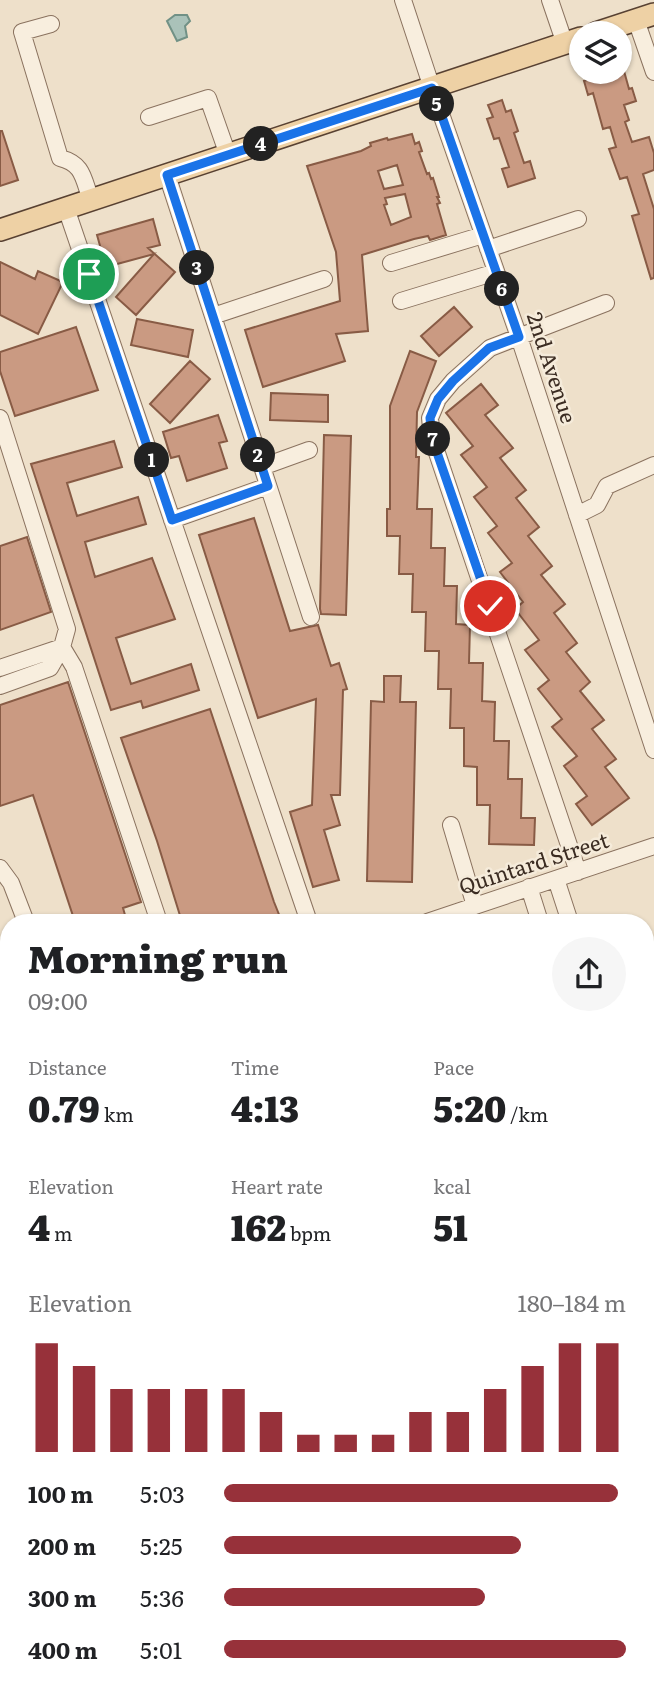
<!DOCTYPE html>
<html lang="en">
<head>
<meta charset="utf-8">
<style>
  :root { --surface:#fff; --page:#f6f6f6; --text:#202124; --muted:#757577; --accent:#97313a }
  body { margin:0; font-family:Literata,serif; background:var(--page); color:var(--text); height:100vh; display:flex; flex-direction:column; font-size:26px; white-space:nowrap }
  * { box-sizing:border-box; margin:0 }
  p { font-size:23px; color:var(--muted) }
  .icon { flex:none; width:38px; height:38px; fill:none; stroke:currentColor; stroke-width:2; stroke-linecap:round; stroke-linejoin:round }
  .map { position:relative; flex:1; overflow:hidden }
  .details { position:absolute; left:0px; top:914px; width:654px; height:779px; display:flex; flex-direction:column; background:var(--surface); border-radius:28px 28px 0 0; box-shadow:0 2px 5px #0004 }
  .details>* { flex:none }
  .tools { position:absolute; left:569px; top:21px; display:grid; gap:14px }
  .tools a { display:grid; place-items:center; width:63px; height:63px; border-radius:50%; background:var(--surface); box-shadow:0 2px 5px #0004; font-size:35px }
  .pin { position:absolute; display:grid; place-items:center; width:60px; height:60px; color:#fff; margin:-30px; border:4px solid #fff; border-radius:50%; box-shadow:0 2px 7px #0007 }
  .km { position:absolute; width:35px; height:35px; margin:-18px; border-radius:50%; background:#222; color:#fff; font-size:19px; line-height:35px; text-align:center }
  .round { display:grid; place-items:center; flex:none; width:74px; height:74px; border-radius:37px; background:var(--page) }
  .head { display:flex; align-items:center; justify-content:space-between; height:119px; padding:0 28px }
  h1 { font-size:38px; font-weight:800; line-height:52px }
  .metrics { display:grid; grid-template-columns:repeat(3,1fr); gap:10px; height:119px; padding:7px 28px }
  .metrics div { display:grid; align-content:center }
  .metrics b { font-size:35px; font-weight:800 }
  .metrics small { font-size:19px; font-weight:400 }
  .metrics p { font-size:19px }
  .chart { height:196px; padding:14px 28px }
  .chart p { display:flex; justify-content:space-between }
  .chart svg { width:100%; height:126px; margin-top:7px; stroke:var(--accent); stroke-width:6 }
  ul { padding:0 28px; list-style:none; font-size:23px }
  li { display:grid; grid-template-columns:112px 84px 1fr; align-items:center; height:52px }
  li i { height:18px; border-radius:9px; background:var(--accent) }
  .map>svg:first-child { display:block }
  .green { fill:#cacc9e }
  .water { fill:#aac2b9; stroke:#719186; stroke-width:2 }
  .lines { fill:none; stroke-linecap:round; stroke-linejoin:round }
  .stream { stroke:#719186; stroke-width:3.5 }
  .building { fill:#ca9a82; stroke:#885b45; stroke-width:2; fill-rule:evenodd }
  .minor-casing { stroke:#8a725f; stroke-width:18 }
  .major-casing { stroke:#584132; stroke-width:24 }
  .minor { stroke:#f8eede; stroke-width:16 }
  .major { stroke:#eed1a5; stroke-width:21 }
  .route-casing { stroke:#fff; stroke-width:14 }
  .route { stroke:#1a73e8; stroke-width:9 }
  .labels { text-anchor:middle; stroke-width:5; stroke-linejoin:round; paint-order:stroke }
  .street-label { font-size:21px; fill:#3b2c22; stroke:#f5ebda }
</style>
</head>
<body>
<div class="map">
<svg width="654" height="1692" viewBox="0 0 654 1692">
  <rect width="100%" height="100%" fill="#eee0ca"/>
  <path class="green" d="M654 1370V1464H646V1373Z"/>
  <path class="water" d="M175 15H187L190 21 185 26 187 37 177 41 167 21Z"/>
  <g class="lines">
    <path class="stream" d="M0 1523 3 1522"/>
  </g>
  <path class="building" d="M624 71 629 89 632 88 636 101 624 105 629 120 625 122 632 142 649 137 654 153V170L643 174 654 209V278L651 279 632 216 639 214 627 177 620 179 609 149 616 147 610 127 603 129 593 93 588 95 584 81 590 79 588 72H605L606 76Z
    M502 100 506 112 511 110 518 131 514 133 524 163 530 161 535 178 508 187 502 169 509 167 499 138 494 139 487 119 493 117 488 105Z
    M0 131H2L18 180 0 186Z
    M412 134 415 144 419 142 422 151 419 152 427 174 429 173 431 179 433 178 439 197H437L440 203 437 204 446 235 430 240 428 236 414 239 362 255 368 331 336 334 345 361 263 387 245 330 340 301 336 252 307 166 361 151 371 146 370 143 387 138 388 140ZM397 165 403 185 384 189 378 171ZM405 194 411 217 391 225 384 205 387 204 385 198Z
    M153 219 160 245 148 248 175 272 136 315 116 297 154 254 106 267 97 235Z
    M0 262 35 279 38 271 63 282 38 334 0 315Z
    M454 307 472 327 439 356 421 336Z
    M137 319 193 330 188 357 131 345Z
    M76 327 98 390 15 416 0 371V352Z
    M410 351 436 361 417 412 416 457H419L417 509H432L431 548H445L444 586H457L456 624 470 625 469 663H483L482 701 495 702 494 741H509L508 779H522L521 818H535L534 845 489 844 490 805H477V767L464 766V728H450L451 689H438L439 651H425L426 612H412L413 574H399L400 536H387V509H390V406Z
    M190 361 210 379 170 423 150 404Z
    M481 384 498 405 485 415 513 448 500 458 526 490 516 498 539 527 528 536 552 566 541 575 565 604 554 613 577 643 566 652 590 682 580 691 604 720 592 729 616 759 605 767 629 798 592 825 576 804 587 796 564 766 577 756 552 727 562 719 538 689 549 680 525 650 539 640 515 609 523 602 500 572 512 563 488 533 497 526 474 497 487 487 461 455 473 446 446 413Z
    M271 393 328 395V422L270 420Z
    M218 415 227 441 219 443 227 468 187 481 179 456 171 458 163 432Z
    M324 435 351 436 346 615 321 614 320 609Z
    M114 441 122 467 67 483 77 516 138 497 146 524 85 542 95 577 152 558 175 619 116 638 131 684 191 664 199 690 143 708 141 701 111 710 31 464Z
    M254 518 290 631 318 625 331 666 339 663 347 689 343 690 340 795H331L340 825 324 830 339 880 313 887 290 812 312 805 316 699 258 718 199 535Z
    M27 537 51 612 0 630V546Z
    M384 676H401L400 702H416L412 882 367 881 371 701 384 702Z
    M68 682 141 902 123 908 127 922H75L33 795 0 806V705Z
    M210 709 274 902 282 922H182L157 841 121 738Z"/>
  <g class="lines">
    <g class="minor-casing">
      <path id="minor" d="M403 0 432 88 519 337 654 750
        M550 0 565 44
        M636 20 654 72
        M51 24 22 32 60 158C84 164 83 179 91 200
        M149 117 208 98 228 155
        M167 175 311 617
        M66 208 309 922
        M488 249 578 219
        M391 263 483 235
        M401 301 496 272
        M213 316 324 279
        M0 418 67 629 62 647 0 668
        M262 467 309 450
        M577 515 597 505 607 486 654 465
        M172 520 268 486
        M62 647 74 667 159 922
        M0 686 50 668 62 647
        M451 825 475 906
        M0 868 11 883 26 922
        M578 872 432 438 430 418 438 399 453 381 490 348 606 303
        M556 879 570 922
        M529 887 540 922
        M427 922 654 846
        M646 1038 654 1035
        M646 1063 654 1060
        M0 1064 9 1061
        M0 1156 9 1153
        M0 1208 9 1205
        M646 1250 654 1247
        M0 1286 9 1284
        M646 1358 654 1355
        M0 1502H9
        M647 1578 648 1692
        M0 1658 9 1656
        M136 1684 138 1692
        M233 1684V1692
        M445 1684V1692
        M546 1684V1692
        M345 1692V1684"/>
    </g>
    <g class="major-casing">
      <path id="major" d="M596 33 654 14
        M0 230 581 38
        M0 1298 9 1323
        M0 1401H9
        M0 1424 9 1425
        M646 1486H654
        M30 1684V1692"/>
    </g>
    <use href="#minor" class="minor"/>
    <use href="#major" class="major"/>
  </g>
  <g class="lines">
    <g class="route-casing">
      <path id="route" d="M89 274 172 520 268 486 167 175 432 88 519 337 489 348 453 381 438 399 430 418 432 438 490 606"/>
    </g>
    <use href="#route" class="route"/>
  </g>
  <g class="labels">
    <g class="street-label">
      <text transform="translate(551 368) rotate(72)" y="7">2nd Avenue</text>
      <text transform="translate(534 864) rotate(-18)" y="7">Quintard Street</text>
    </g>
  </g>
</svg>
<div class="tools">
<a><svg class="icon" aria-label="layers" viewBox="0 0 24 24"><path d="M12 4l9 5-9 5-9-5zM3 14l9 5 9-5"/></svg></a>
</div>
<div class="pin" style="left:89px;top:274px;background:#1e9e55"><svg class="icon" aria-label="arrive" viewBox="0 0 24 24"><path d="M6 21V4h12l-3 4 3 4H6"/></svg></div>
<div class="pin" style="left:490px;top:606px;background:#d93025"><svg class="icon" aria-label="check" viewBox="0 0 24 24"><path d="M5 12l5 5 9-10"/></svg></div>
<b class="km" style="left:152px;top:460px">1</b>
<b class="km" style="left:258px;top:455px">2</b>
<b class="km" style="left:197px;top:268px">3</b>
<b class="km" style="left:261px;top:144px">4</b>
<b class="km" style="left:437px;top:104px">5</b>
<b class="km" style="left:502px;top:289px">6</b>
<b class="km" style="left:433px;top:439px">7</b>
<section class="details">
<div class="head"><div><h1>Morning run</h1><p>09:00</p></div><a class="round"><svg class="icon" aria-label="share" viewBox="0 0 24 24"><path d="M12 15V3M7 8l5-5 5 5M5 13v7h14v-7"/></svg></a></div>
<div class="metrics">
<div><p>Distance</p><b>0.79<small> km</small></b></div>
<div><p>Time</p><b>4:13</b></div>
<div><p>Pace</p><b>5:20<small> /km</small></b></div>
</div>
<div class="metrics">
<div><p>Elevation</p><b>4<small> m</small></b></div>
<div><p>Heart rate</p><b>162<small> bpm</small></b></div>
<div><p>kcal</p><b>51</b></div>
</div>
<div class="chart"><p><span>Elevation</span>180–184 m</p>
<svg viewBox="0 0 160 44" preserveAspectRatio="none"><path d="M5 44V6M15 44V14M25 44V22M35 44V22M45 44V22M55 44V22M65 44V30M75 44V38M85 44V38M95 44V38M105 44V30M115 44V30M125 44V22M135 44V14M145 44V6M155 44V6"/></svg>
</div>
<ul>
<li><b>100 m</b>5:03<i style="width:98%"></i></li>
<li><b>200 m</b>5:25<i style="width:74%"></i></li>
<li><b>300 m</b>5:36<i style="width:65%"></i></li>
<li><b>400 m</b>5:01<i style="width:100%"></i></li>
</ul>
</section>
</div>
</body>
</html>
